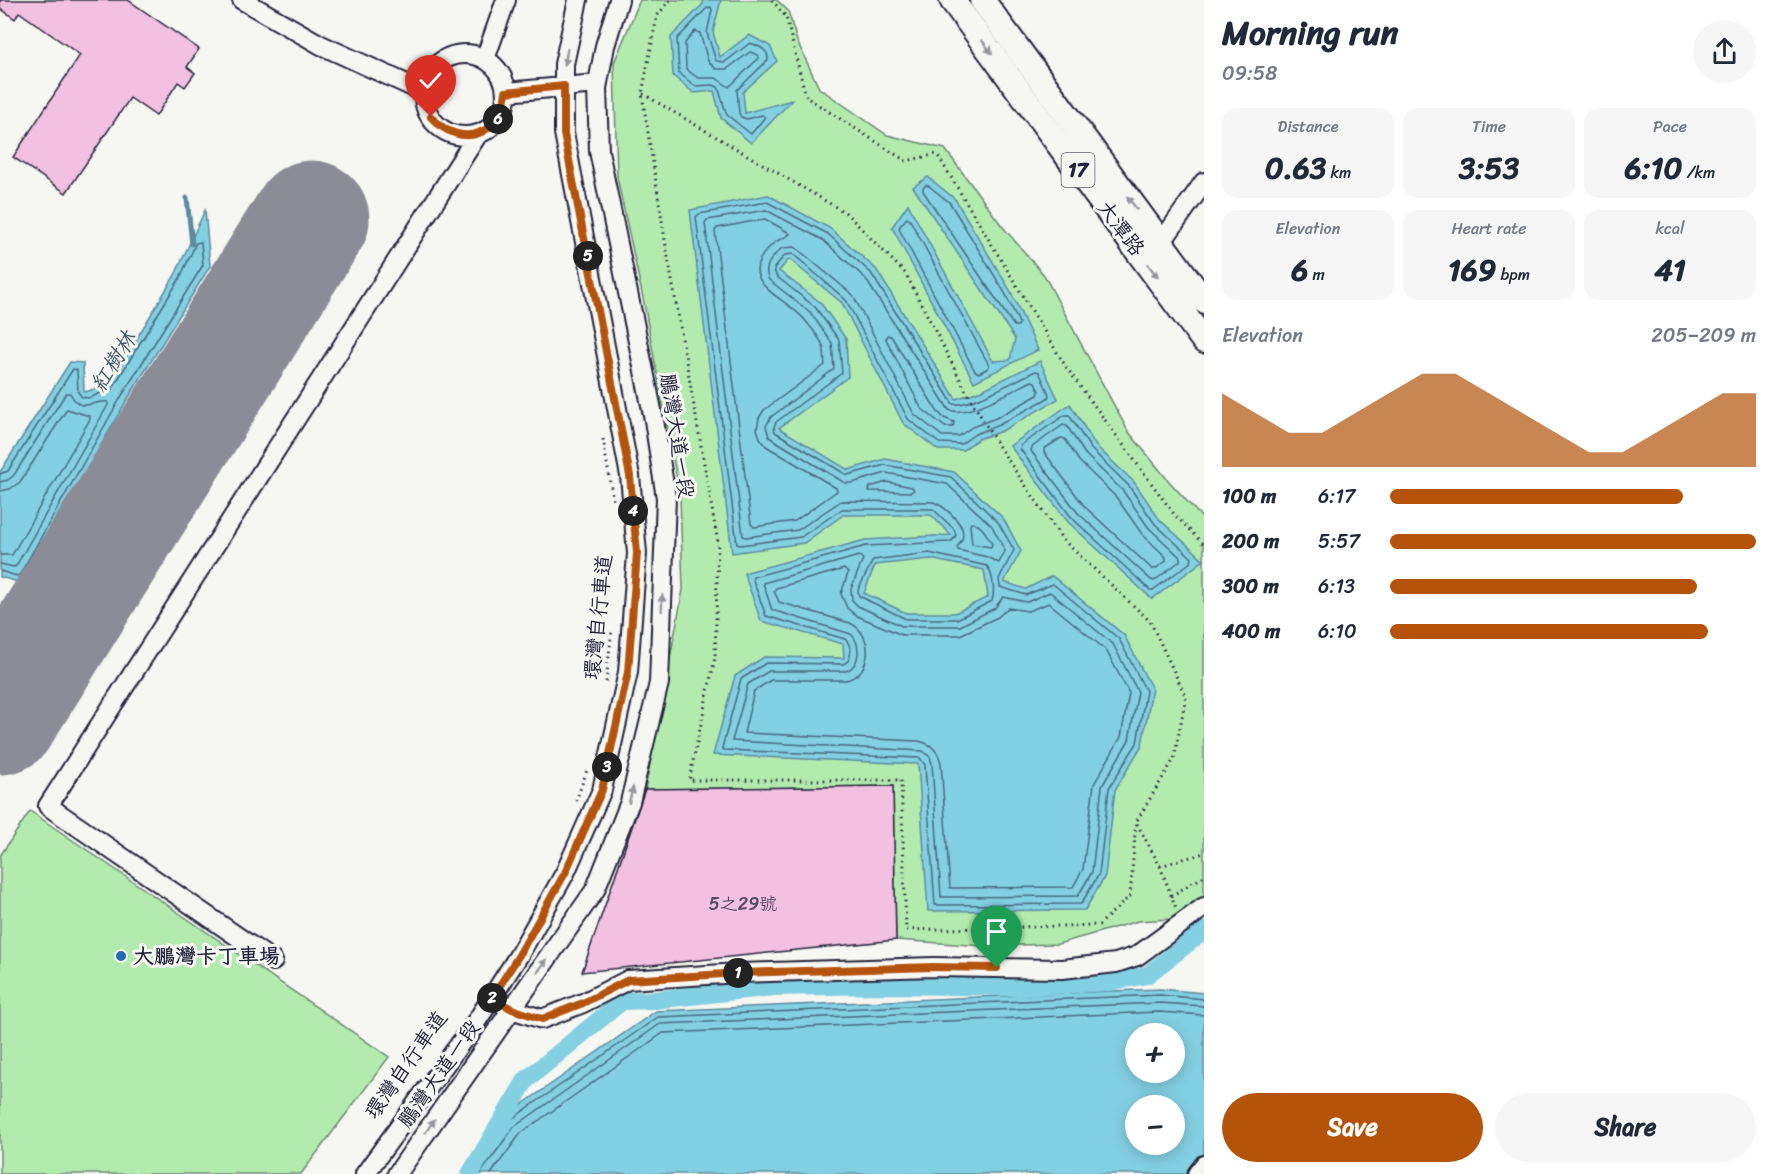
<!DOCTYPE html>
<html lang="en">
<head>
<meta charset="utf-8">
<style>
  :root { --surface:#fff; --page:#f6f6f7; --text:#1f2937; --muted:#747a83; --accent:#b45309 }
  body { margin:0; font-family:Sriracha,"LXGW WenKai TC",sans-serif; background:var(--page); color:var(--text); height:100vh; display:flex; flex-direction:column; font-size:22px; white-space:nowrap }
  * { box-sizing:border-box; margin:0 }
  p { font-size:20px; color:var(--muted) }
  .icon { flex:none; width:33px; height:33px; fill:none; stroke:currentColor; stroke-width:2; stroke-linecap:round; stroke-linejoin:round }
  .map { position:relative; flex:1; overflow:hidden }
  .panel { display:flex; flex-direction:column; background:var(--surface); width:570px }
  .panel>* { flex:none }
  .buttons { position:absolute; left:1125px; top:1023px; display:grid; gap:12px }
  .buttons a { display:grid; place-items:center; width:60px; height:60px; border-radius:50%; background:var(--surface); box-shadow:0 3px 15px #0003; font-size:30px }
  .pin { position:absolute; display:grid; place-items:center; width:51px; height:51px; color:#fff; margin:-62px -26px; border-radius:50% 50% 50% 0; rotate:-45deg; box-shadow:0 0 6px #0007 }
  .pin .icon { rotate:45deg }
  .km { position:absolute; width:30px; height:30px; margin:-15px; border-radius:50%; background:#222; color:#fff; font-size:16px; line-height:30px; text-align:center }
  .round { display:grid; place-items:center; flex:none; width:63px; height:63px; border-radius:32px; background:var(--page) }
  .head { display:flex; align-items:center; justify-content:space-between; height:102px; padding:0 18px }
  h1 { font-size:33px; font-weight:700; line-height:45px }
  .stats { display:grid; grid-template-columns:repeat(3,1fr); gap:9px; height:102px; padding:6px 18px }
  .stats div { display:grid; align-content:center; border-radius:15px; background:var(--page); text-align:center }
  .stats b { font-size:30px; font-weight:700 }
  .stats small { font-size:16px; font-weight:400 }
  .stats p { font-size:16px }
  .chart { height:168px; padding:12px 18px }
  .chart p { display:flex; justify-content:space-between }
  .chart svg { width:100%; height:108px; margin-top:6px; fill:var(--accent); opacity:.7 }
  .action { display:flex; gap:12px; margin-top:auto; padding:12px 18px }
  .action a { flex:1; height:69px; border-radius:36px; background:var(--accent); color:#fff; font-size:24px; font-weight:700; line-height:69px; text-align:center }
  .action a+a { background:var(--page); color:var(--text) }
  ul { padding:0 18px; list-style:none; font-size:20px }
  li { display:grid; grid-template-columns:96px 72px 1fr; align-items:center; height:45px }
  li i { height:15px; border-radius:8px; background:var(--accent) }
  main { display:flex; flex:1; min-height:0 }
  .map>svg:first-child { display:block }
  .green { fill:#b3ebae; stroke:#6a8674; stroke-width:1.5 }
  .water { fill:#83d0e2; stroke:#5c8a9f; stroke-width:1.5; fill-rule:evenodd }
  .lines { fill:none; stroke-linecap:round; stroke-linejoin:round }
  .shore { stroke:#49687e; stroke-width:1.5 }
  .stream { stroke:#5c8a9f; stroke-width:5 }
  .canal { stroke:#83d0e2; stroke-width:18 }
  .runway { stroke:#8c8c96; stroke-width:117 }
  .building { fill:#f2c0e0; stroke:#22223b; stroke-width:1.5 }
  .minor-casing { stroke:#22223b; stroke-width:22 }
  .major-casing { stroke:#22223b; stroke-width:28 }
  .path { stroke:#22223b; stroke-width:3; stroke-dasharray:1.5 4.5; stroke-linecap:butt }
  .minor { stroke:#f6f6f2; stroke-width:18 }
  .major { stroke:#f6f6f2; stroke-width:24 }
  .oneway { fill:#9797a0 }
  .route-casing { stroke:#fff; stroke-width:12 }
  .route { stroke:#b45309; stroke-width:8 }
  .poi-dot { fill:#1f6fb2; stroke:#f6f6f2; stroke-width:2 }
  .labels { text-anchor:middle; stroke-width:6; stroke-linejoin:round; paint-order:stroke }
  .number-label { font-size:18px; fill:#564a64 }
  .shield { fill:#f6f6f2; stroke:#626272; stroke-width:1.5 }
  .shield-label { font-size:20px; font-weight:bold; fill:#22223b }
  .street-label { font-size:21px; fill:#22223b; stroke:#f6f6f2 }
  .poi-label { font-size:21px; font-weight:bold; fill:#22223b; stroke:#f6f6f2; text-anchor:start }
  .water-label { font-size:22px; font-style:italic; fill:#3f566d; stroke:#f6f6f2 }
</style>
</head>
<body>
<main>
<div class="map">
<svg width="1204" height="1174" viewBox="0 0 1204 1174">
  <rect width="100%" height="100%" fill="#f6f6f2"/>
  <filter id="ink" filterUnits="userSpaceOnUse"><feTurbulence type="fractalNoise" baseFrequency=".0167" numOctaves="2"/><feDisplacementMap in="SourceGraphic" scale="12" xChannelSelector="R" yChannelSelector="G"/><feConvolveMatrix kernelMatrix="1 2 1 2 8 2 1 2 1" color-interpolation-filters="sRGB"/></filter>
  <g filter="url(#ink)">
    <path class="green" d="M640 0H777L788 11 797 41 819 88 887 135 945 149 1002 226 1044 275 1128 431 1167 479 1204 520V917L1138 921 1058 944 985 946 896 940 893 786 645 789 683 590 680 496 643 298 617 177 614 63Z
      M30 811 389 1057 301 1174H0V856Z"/>
    <path class="water" d="M703 0H721L713 32 720 57 749 35 770 46 777 61 743 92 745 113 792 100 751 143 721 118 714 91 694 93 673 76 671 37 703 4Z
      M928 177 955 199 1010 290 1038 350 974 382 892 227 908 204 993 361 1010 360 1015 339 913 187Z
      M768 195 831 229 876 269 956 399 982 390 1040 361 1058 399 1002 431 978 439 963 450H938L903 423 842 303 789 259 779 271 820 302 846 339 848 377 779 428 848 470 885 459 954 472 1003 518 1021 551 1004 582 1026 589 1052 576 1124 635 1152 689 1142 745 1115 790 1105 876 1085 910 928 911 918 764 713 755 735 676 764 657 844 658 843 644 761 621 744 573 865 540 951 535 931 515H843L804 543 732 553 690 210ZM930 559 984 570 988 597 955 613H906L864 593 875 565Z
      M205 210 210 266 127 400 22 583 0 577V472L70 362 83 363 84 392 108 386 175 275Z
      M1070 404 1096 446 1134 482 1160 520 1204 560 1152 599 1068 522 1010 446Z
      M1160 989 1204 993V1174H463L504 1117 656 1011ZM1136 1034H1174V1072H1136ZM1136 1106H1174V1144H1136Z"/>
    <g class="lines">
      <path class="shore" d="M711 7 712 10 707 33 716 61 725 62 750 43C759 46 769 50 768 60L737 90 739 113 741 117 747 119 762 115 765 117 751 134 727 115 718 87 713 85 695 86 679 73 677 39 707 8Z
        M695 31 700 33 708 61 716 69H727L750 52 758 55 759 58 729 87 716 78H698L686 69 685 43Z
        M926 185 929 186 950 203 1005 293 1019 323 1018 326H1014L923 191V188Z
        M767 202 828 234 871 273 953 404C968 408 1019 378 1036 371L1039 372 1049 394 1048 398 999 425 975 434 961 444 939 443 908 419 846 300 793 254 785 255 774 268 776 276 815 307 839 340 842 373 776 422 774 427 775 432 847 475 885 465 951 477 998 522 1014 550 999 579 1000 587 1026 595 1053 584 1119 639 1146 691 1137 743 1109 788 1099 874 1081 904 935 905 925 765 920 758 724 750 722 748 741 679 766 663 843 664C853 661 852 645 845 639L766 616 753 580V577L866 546 949 542 953 540 956 535 954 529 933 509H842L801 537 740 545 737 544 696 217 699 214Z
        M766 210 823 240 865 278 949 410C967 418 1013 390 1032 381L1035 382 1039 391 1038 395 996 418 972 427 959 436H942L914 414 853 295 795 247 782 248C772 257 762 267 769 280L810 312 832 343 834 369 771 417 766 426 769 437 845 483H852L886 473 947 484 992 526 1005 551 999 563 987 557 958 550 957 547C960 543 963 540 963 534 963 522 943 505 933 502L841 501 798 530 746 537 743 536 705 223 707 220Z
        M907 218 910 220 989 365 988 368 979 373 975 371 899 229 900 226Z
        M765 219 788 232 790 234C785 238 779 239 774 243 730 281 783 295 804 319 810 326 820 338 823 346 825 351 824 359 825 365L764 410 759 418 757 429 760 438 766 446 836 488 837 491 795 521 754 527 751 524 715 231 717 228Z
        M887 335 891 336 937 411 944 418 954 422 953 427H945L921 408 886 339Z
        M1065 415H1069L1091 449 1129 486 1155 524 1192 558 1191 562 1153 590H1150L1072 518 1020 449 1021 445Z
        M1063 425 1067 426 1085 454 1123 491 1149 528 1180 557V561L1154 581 1151 580 1078 513 1031 451 1032 447Z
        M1061 438 1065 439 1079 461 1116 497 1142 534 1166 557V561L1155 569H1152L1085 507 1044 452V449Z
        M0 474 8 471 73 369 77 370 78 392 82 397 88 398 112 389 180 278 196 243 201 242 203 265 121 397 20 574 17 576 0 571
        M0 482 8 480 14 475 66 393H70C81 415 91 400 108 402V405L16 566 14 567 0 564
        M887 482 912 487 914 490 911 492 869 491 870 487Z
        M0 491 10 489 20 482 67 409 89 416 90 419 12 555H0
        M972 522C982 525 987 535 992 544L991 547 972 544 970 525Z
        M929 553 987 566C993 574 995 591 992 601L957 619H906L859 596 858 590 873 560Z
        M859 556 863 559 851 589 852 600 858 606 902 626H960L995 608 1003 597 1027 602 1050 592 1113 644 1138 692 1129 740 1102 786 1092 872 1078 896 941 897 932 764 930 757 923 751 732 741 748 684 769 671H846C861 665 861 644 851 634L772 610 763 583Z
        M844 569 848 573 841 594 847 608 855 615 902 635H960L998 617 1008 608 1028 611 1049 603 1106 650 1129 693 1121 737 1094 784 1083 869 1073 887 950 888 941 763C938 750 931 743 918 741L744 733 754 691 771 680H846C873 674 874 634 850 623L779 602 774 591 776 588Z
        M470 1174 509 1121 658 1017 1160 995 1204 999
        M480 1174 514 1127 660 1024 1160 1003 1204 1006
        M491 1174 521 1133 663 1033 1159 1012 1204 1015"/>
      <path class="stream" d="M187 198 192 244"/>
      <path class="canal" d="M470 1174 526 1080 622 1001 654 1000 773 987 886 985 1019 987 1109 982 1147 975 1204 931"/>
      <path class="runway" d="M0 716 311 219"/>
    </g>
    <path class="building" d="M0 0H128L199 49 187 67 195 73 185 87 178 82 156 116 130 98 66 193 13 157 80 55 19 12 15 19 0 8Z
      M893 786 896 940 582 972 645 789Z"/>
    <g class="lines">
      <g class="minor-casing">
        <path id="minor" d="M242 0 321 45 424 92
          M424 95a41 41 0 1 1 82 0a41 41 0 1 1-82 0Z
          M485 59 506 0
          M506 92 597 84
          M1161 243 1204 182
          M273 961 48 806 478 134
          M504 1005 511 1009 542 1019 583 1003 628 980 739 973 933 967 1062 969 1116 963 1137 956 1204 907
          M365 1174 478 1019 519 955 565 873 602 790 628 672 637 553 630 476 564 133V64L578 0
          M397 1174 595 890 630 802 659 683 666 498 654 420 599 151 597 88 605 46 619 0
          M1197 1174 1204 1165"/>
      </g>
      <g class="major-casing">
        <path id="major" d="M952 0 1204 341
          M982 0 1204 301"/>
      </g>
      <path class="path" d="M670 0 657 16 642 94 666 246 718 543 715 658 689 780H901L906 930 1099 925 1130 896 1136 822
        M772 0 786 17 806 97 906 161 937 154 1066 367 1174 514 1204 545
        M643 94 846 213 906 274 965 389 997 444 1063 540 1150 621 1186 697 1174 759 1136 822 1160 866 1176 908
        M603 439 613 500
        M606 682 612 629
        M576 801 587 770
        M1160 866 1204 853
        M1171 896 1204 876"/>
      <use href="#minor" class="minor"/>
      <use href="#major" class="major"/>
    </g>
    <defs><path id="oneway-solid" d="M-6-.8H1V-3.2L6.5 0L1 3.2V.8H-6Z" transform="scale(1.5)"/></defs>
    <g class="oneway">
      <use href="#oneway-solid" transform="translate(987 47) rotate(53)"/>
      <use href="#oneway-solid" transform="translate(566 57) rotate(100)"/>
      <use href="#oneway-solid" transform="translate(1132 203) rotate(-126)"/>
      <use href="#oneway-solid" transform="translate(1153 271) rotate(53)"/>
      <use href="#oneway-solid" transform="translate(662 603) rotate(-88)"/>
      <use href="#oneway-solid" transform="translate(631 795) rotate(-75)"/>
      <use href="#oneway-solid" transform="translate(542 966) rotate(-55)"/>
      <use href="#oneway-solid" transform="translate(430 1126) rotate(-55)"/>
    </g>
  </g>
  <g class="lines" filter="url(#ink)">
    <g class="route-casing">
      <path id="route" d="M431 117C461 150 501 136 506 92L564 86V134L630 476 637 553 628 672 602 790 565 873 519 955 492 998 512 1009 542 1019 583 1003 628 980 740 973 933 967 997 968"/>
    </g>
    <use href="#route" class="route"/>
  </g>
  <circle class="poi-dot" cx="121" cy="956" r="6"/>
  <g class="labels">
    <g class="number-label">
      <text x="743" y="910">5之29號</text>
    </g>
    <rect class="shield" x="1061.5" y="153" width="33" height="34" rx="4.5"/>
    <g class="shield-label">
      <text x="1078" y="177">17</text>
    </g>
    <g class="street-label">
      <text transform="translate(1121 228) rotate(53)" y="7">大潭路</text>
      <text transform="translate(677 436) rotate(81)" y="7">鵬灣大道一段</text>
      <text transform="translate(598 617) rotate(-84)" y="7">環灣自行車道</text>
      <text transform="translate(406 1065) rotate(-55)" y="7">環灣自行車道</text>
      <text transform="translate(439 1074) rotate(-55)" y="7">鵬灣大道一段</text>
    </g>
    <g class="poi-label">
      <text x="133" y="963">大鵬灣卡丁車場</text>
    </g>
    <g class="water-label">
      <text transform="translate(113 361) rotate(-58)" y="8">紅樹林</text>
    </g>
  </g>
</svg>
<div class="buttons">
<a>+</a>
<a>−</a>
</div>
<div class="pin" style="left:997px;top:968px;background:#1e9e55"><svg class="icon" aria-label="arrive" viewBox="0 0 24 24"><path d="M6 21V4h12l-3 4 3 4H6"/></svg></div>
<div class="pin" style="left:431px;top:117px;background:#d93025"><svg class="icon" aria-label="check" viewBox="0 0 24 24"><path d="M5 12l5 5 9-10"/></svg></div>
<b class="km" style="left:738px;top:973px">1</b>
<b class="km" style="left:492px;top:998px">2</b>
<b class="km" style="left:607px;top:767px">3</b>
<b class="km" style="left:633px;top:511px">4</b>
<b class="km" style="left:588px;top:256px">5</b>
<b class="km" style="left:498px;top:119px">6</b>
</div>
<section class="panel">
<div class="head"><div><h1>Morning run</h1><p>09:58</p></div><a class="round"><svg class="icon" aria-label="share" viewBox="0 0 24 24"><path d="M12 15V3M7 8l5-5 5 5M5 13v7h14v-7"/></svg></a></div>
<div class="stats">
<div><p>Distance</p><b>0.63<small> km</small></b></div>
<div><p>Time</p><b>3:53</b></div>
<div><p>Pace</p><b>6:10<small> /km</small></b></div>
</div>
<div class="stats">
<div><p>Elevation</p><b>6<small> m</small></b></div>
<div><p>Heart rate</p><b>169<small> bpm</small></b></div>
<div><p>kcal</p><b>41</b></div>
</div>
<div class="chart"><p><span>Elevation</span>205–209 m</p>
<svg viewBox="0 0 160 44" preserveAspectRatio="none"><path d="M0 44V14L10 22L20 30L30 30L40 22L50 14L60 6L70 6L80 14L90 22L100 30L110 38L120 38L130 30L140 22L150 14L160 14V44z"/></svg>
</div>
<ul>
<li><b>100 m</b>6:17<i style="width:80%"></i></li>
<li><b>200 m</b>5:57<i style="width:100%"></i></li>
<li><b>300 m</b>6:13<i style="width:84%"></i></li>
<li><b>400 m</b>6:10<i style="width:87%"></i></li>
</ul>
<div class="action"><a>Save</a><a>Share</a></div>
</section>
</main>
</body>
</html>
